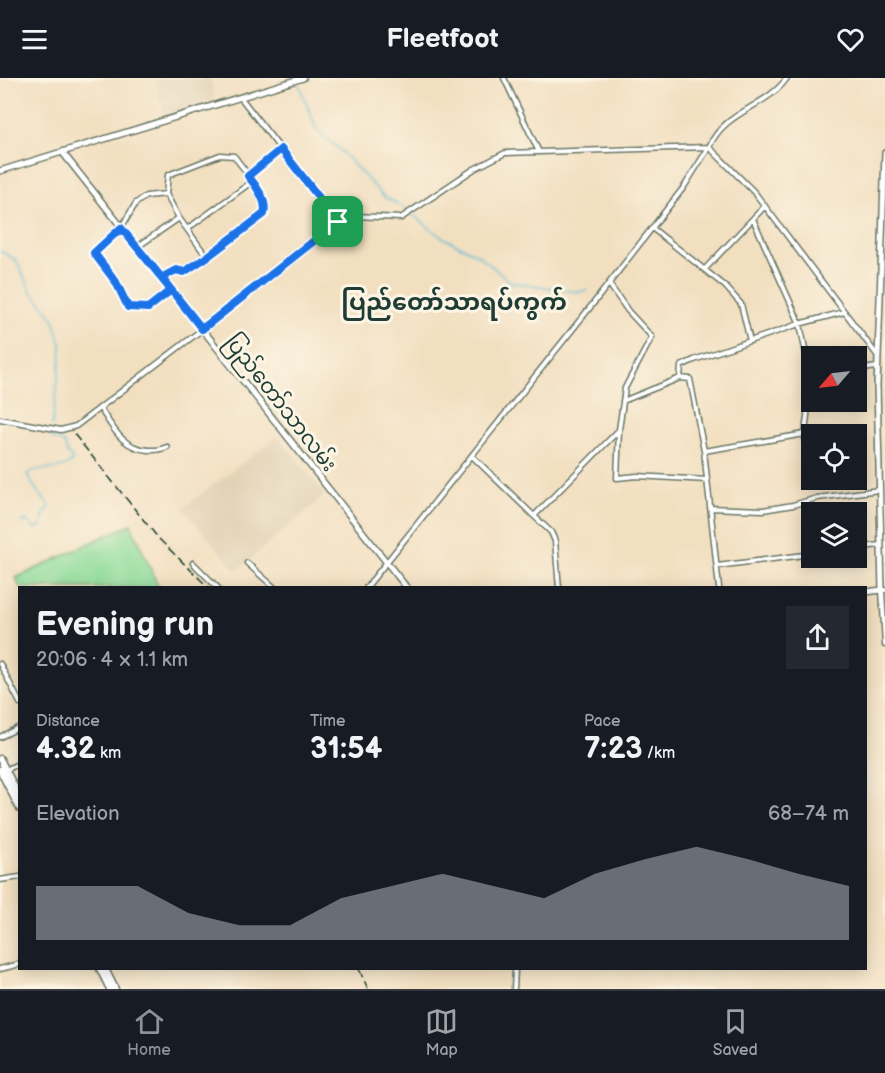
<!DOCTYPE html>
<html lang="en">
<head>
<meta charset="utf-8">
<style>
  :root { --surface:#171b24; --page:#242831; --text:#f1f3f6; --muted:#9ea1a6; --line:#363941; --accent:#8c9099 }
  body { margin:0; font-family:"Balsamiq Sans","Noto Sans Myanmar",sans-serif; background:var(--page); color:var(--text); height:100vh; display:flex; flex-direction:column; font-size:22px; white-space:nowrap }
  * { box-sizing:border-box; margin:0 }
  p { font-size:20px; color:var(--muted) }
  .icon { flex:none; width:33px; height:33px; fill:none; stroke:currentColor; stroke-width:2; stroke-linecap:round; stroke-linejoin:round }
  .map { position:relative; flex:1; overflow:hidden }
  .sheet { position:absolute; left:18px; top:508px; width:849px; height:384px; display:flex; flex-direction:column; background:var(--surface); border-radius:0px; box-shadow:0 3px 15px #0003 }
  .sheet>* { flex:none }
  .needle { width:39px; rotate:242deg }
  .controls { position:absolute; left:801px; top:268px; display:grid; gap:12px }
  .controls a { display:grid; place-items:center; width:66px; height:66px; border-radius:0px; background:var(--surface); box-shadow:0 3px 15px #0003; font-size:30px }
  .pin { position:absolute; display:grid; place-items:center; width:51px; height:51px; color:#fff; margin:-26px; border-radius:12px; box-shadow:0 3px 9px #0006 }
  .round { display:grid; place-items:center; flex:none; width:63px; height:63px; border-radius:0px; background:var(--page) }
  .head { display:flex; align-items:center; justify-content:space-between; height:102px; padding:0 18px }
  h1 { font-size:33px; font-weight:700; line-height:45px }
  .metrics { display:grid; grid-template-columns:repeat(3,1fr); gap:9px; height:102px; padding:6px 18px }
  .metrics div { display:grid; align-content:center }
  .metrics b { font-size:30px; font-weight:700 }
  .metrics small { font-size:16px; font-weight:400 }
  .metrics p { font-size:16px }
  .chart { height:168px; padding:12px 18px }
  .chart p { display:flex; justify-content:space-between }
  .chart svg { width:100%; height:108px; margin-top:6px; fill:var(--accent); opacity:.7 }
  header { display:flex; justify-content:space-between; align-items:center; height:78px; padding:0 18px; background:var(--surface); font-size:27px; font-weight:700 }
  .menu { display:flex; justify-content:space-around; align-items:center; height:84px; border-top:2px solid var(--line); background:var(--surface); font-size:16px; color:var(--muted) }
  .menu a { display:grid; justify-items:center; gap:3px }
  .menu .current { color:var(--accent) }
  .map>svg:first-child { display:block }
  .built { fill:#e2d2b5 }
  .green { fill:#8ddb99; stroke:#568c66; stroke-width:1.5 }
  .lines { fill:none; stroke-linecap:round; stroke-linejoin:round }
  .stream { stroke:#53b9d1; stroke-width:1.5 }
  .street-casing { stroke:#697665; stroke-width:7 }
  .secondary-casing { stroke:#697665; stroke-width:8 }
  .primary-casing { stroke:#697665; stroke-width:9 }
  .street { stroke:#fff; stroke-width:4 }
  .secondary { stroke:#fff; stroke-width:5 }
  .primary { stroke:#fff; stroke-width:6 }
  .rail { stroke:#1f3d34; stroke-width:1.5; stroke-dasharray:9 4.5; stroke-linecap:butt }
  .route-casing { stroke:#fff; stroke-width:12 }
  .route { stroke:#1a73e8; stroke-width:8 }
  .labels { text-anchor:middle; stroke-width:6; stroke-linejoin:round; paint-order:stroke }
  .street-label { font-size:21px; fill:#1f3d34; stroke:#fcf5e5 }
  .quarter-label { font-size:24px; font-weight:bold; fill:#1f3d34; stroke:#fcf5e5 }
</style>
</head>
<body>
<header><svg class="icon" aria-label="menu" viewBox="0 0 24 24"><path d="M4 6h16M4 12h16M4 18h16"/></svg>Fleetfoot<svg class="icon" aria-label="heart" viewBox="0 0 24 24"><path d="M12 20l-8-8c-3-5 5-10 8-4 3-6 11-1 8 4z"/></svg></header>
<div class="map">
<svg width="885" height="911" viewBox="0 0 885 911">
  <rect width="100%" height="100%" fill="#fcf5e5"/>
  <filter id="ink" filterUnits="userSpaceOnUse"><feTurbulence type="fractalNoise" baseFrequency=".0167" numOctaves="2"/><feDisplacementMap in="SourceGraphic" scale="12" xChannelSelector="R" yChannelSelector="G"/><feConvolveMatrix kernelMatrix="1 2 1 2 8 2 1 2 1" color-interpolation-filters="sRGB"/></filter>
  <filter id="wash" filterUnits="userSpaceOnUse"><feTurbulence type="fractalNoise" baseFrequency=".008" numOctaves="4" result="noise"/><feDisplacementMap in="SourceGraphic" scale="24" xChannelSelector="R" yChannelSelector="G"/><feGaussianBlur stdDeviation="1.35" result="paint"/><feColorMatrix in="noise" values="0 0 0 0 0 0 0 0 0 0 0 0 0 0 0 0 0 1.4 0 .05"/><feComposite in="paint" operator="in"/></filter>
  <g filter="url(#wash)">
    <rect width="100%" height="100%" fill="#f2dfc0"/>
    <path class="built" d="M155 0H210L215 23 164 37Z
      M278 358 325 417 236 493 183 430Z"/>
    <path class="green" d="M131 446 159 510H20L16 500Z"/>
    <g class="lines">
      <path class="stream" d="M298 4 317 52 340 72 384 119 402 128 440 158 478 177 511 204 579 214 587 212
        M0 173 16 182 31 213 53 239 61 266V278L52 348
        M21 445 26 442 35 451 42 448 43 437 50 429 33 407 27 396C40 386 61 396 72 383V380L67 375 64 365 53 361 51 357V353"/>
    </g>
  </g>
  <g filter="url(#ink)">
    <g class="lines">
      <g class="street-casing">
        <path id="street" d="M504 0 538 72
          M248 97 281 71
          M166 116 146 118 136 125 121 150 94 175 116 204 128 229 148 230 171 212
          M338 144 355 138 401 140 474 91 505 75 709 69C725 32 766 30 787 0
          M652 150 725 208 741 226 750 263
          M187 151 253 103
          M137 169 179 140
          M705 191 765 128
          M161 199 175 192 184 193 207 179 179 140 166 116 168 97 220 77 234 78 253 103 266 131 258 142 207 179
          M609 206 628 233 652 259 625 310 619 352 617 400 637 398 707 402
          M856 292 877 289
          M623 323 680 300
          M100 330C113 350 122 370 148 372 156 372 160 372 167 369
          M0 341 61 352 76 348 272 198 337 144 241 20
          M805 356 807 389
          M704 373 805 356 811 301 800 246 753 141
          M472 378 534 438 619 352
          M710 430 763 432 793 427 817 420 879 412
          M534 438 551 454 555 463 559 510
          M856 470 880 467
          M193 485 218 510
          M247 485 275 510
          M717 488 812 476
          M366 510 596 222 684 109 709 69 755 115 877 277
          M719 510 704 373 690 301 680 300 681 288 694 282 799 246 844 234
          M885 512H882L885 567
          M0 586 20 625
          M0 659 20 649
          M6 692 20 685
          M0 802 20 799
          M0 891 20 886
          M514 911 515 891"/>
      </g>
      <g class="secondary-casing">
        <path id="secondary" d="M63 75 407 510
          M0 93 303 0
          M866 514 882 512 877 308 885 75"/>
      </g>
      <g class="primary-casing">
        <path id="primary" d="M0 681 20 720
          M0 692 20 731
          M100 891 110 911
          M105 891 115 911"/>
      </g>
      <use href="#street" class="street"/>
      <use href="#secondary" class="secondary"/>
      <use href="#primary" class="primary"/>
      <path class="rail" d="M74 356 159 461 209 510
        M359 891 368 911"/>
    </g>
  </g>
  <g class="lines" filter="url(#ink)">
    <g class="route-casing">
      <path id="route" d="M338 144 202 251C175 217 149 183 121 150L94 175 116 204 128 229 148 230 171 212 161 200 176 192 184 194 207 179 264 136C268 124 256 107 248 98L281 71 338 144"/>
    </g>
    <use href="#route" class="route"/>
  </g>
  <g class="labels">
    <g class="street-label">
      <text transform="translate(281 325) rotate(52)" y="7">ပြည်တော်သာလမ်း</text>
    </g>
    <g class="quarter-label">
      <text x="454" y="232">ပြည်တော်သာရပ်ကွက်</text>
    </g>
  </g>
</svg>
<div class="controls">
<a><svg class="needle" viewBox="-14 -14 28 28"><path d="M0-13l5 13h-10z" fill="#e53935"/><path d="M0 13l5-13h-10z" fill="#9ea1a6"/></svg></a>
<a><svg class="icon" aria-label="locate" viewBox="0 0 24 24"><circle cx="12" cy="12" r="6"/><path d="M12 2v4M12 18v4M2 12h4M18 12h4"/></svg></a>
<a><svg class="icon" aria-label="layers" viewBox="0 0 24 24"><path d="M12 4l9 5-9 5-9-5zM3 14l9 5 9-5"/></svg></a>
</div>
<div class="pin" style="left:338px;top:144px;background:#1e9e55"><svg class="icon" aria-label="arrive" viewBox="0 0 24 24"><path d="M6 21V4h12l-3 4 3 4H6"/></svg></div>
<section class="sheet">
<div class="head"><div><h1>Evening run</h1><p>20:06 · 4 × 1.1 km</p></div><a class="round"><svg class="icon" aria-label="share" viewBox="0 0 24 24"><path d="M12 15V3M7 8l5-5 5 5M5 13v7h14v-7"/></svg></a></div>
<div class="metrics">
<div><p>Distance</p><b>4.32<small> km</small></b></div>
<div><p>Time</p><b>31:54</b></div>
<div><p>Pace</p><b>7:23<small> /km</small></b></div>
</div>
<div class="chart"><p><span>Elevation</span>68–74 m</p>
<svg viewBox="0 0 160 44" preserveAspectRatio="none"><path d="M0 44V22L10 22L20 22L30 33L40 38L50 38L60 27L70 22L80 17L90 22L100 27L110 17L120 11L130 6L140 11L150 17L160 22V44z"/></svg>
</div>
</section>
</div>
<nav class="menu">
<a class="current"><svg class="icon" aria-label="home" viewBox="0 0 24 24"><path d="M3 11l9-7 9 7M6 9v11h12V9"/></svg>Home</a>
<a><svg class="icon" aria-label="map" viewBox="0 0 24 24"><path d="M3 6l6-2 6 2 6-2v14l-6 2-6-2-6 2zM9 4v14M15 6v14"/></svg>Map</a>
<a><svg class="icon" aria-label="saved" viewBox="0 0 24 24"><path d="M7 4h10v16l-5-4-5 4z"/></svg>Saved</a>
</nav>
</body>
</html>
